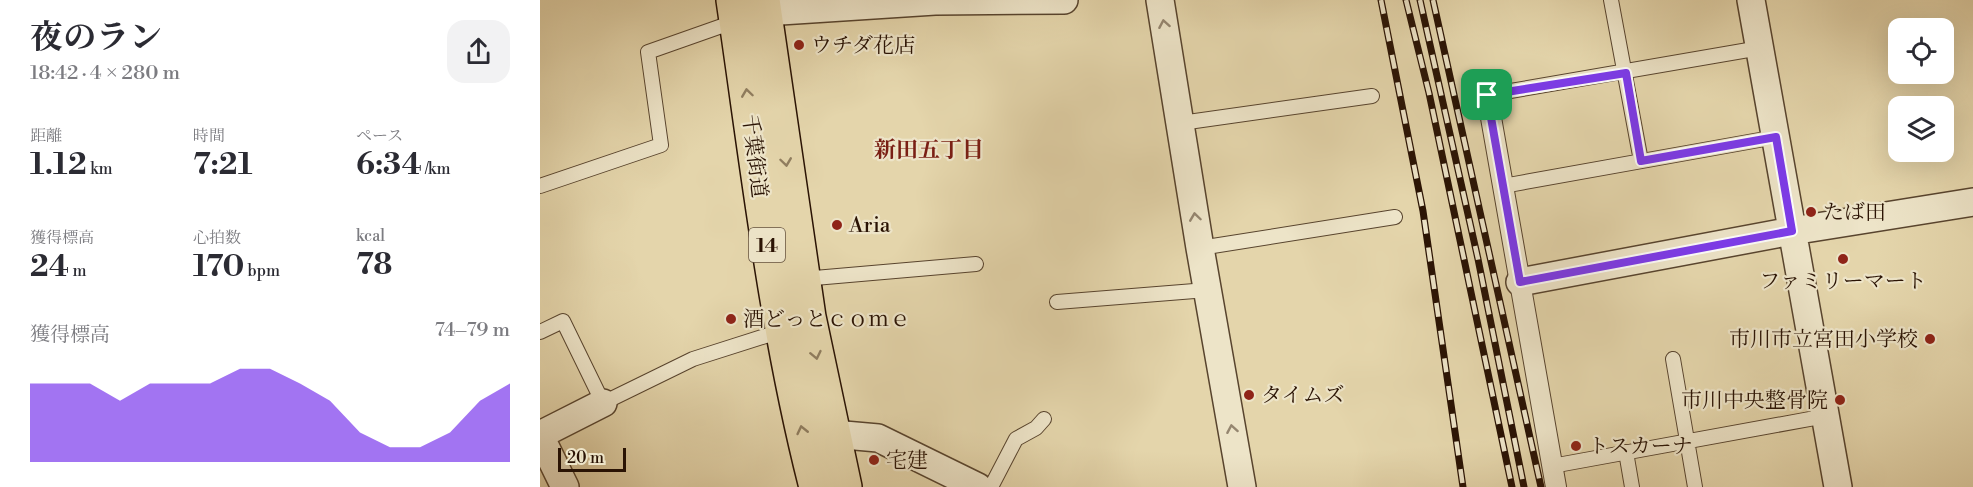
<!DOCTYPE html>
<html lang="ja">
<head>
<meta charset="utf-8">
<style>
  :root { --surface:#fff; --page:#f2f2f3; --text:#2b2b33; --muted:#7c7c81; --accent:#7c3aed }
  body { margin:0; font-family:"Libre Bodoni","Noto Serif JP",serif; background:var(--page); color:var(--text); height:100vh; display:flex; flex-direction:column; font-size:22px; white-space:nowrap }
  * { box-sizing:border-box; margin:0 }
  p { font-size:20px; color:var(--muted) }
  .icon { flex:none; width:33px; height:33px; fill:none; stroke:currentColor; stroke-width:2; stroke-linecap:round; stroke-linejoin:round }
  .map { position:relative; flex:1; overflow:hidden }
  .panel { display:flex; flex-direction:column; background:var(--surface); width:540px }
  .panel>* { flex:none }
  .controls { position:absolute; left:1348px; top:18px; display:grid; gap:12px }
  .controls a { display:grid; place-items:center; width:66px; height:66px; border-radius:12px; background:var(--surface); box-shadow:0 6px 24px #0002; font-size:30px }
  .scale { position:absolute; left:18px; bottom:15px; width:68px; box-sizing:border-box; padding-left:6px; border:3px solid #2a1304; border-top:0; font-size:16px; line-height:21px; white-space:nowrap; color:#2a1304; -webkit-text-stroke:4px #ede4c8; paint-order:stroke }
  .pin { position:absolute; display:grid; place-items:center; width:51px; height:51px; color:#fff; margin:-26px; border-radius:12px; box-shadow:0 3px 9px #0006 }
  .round { display:grid; place-items:center; flex:none; width:63px; height:63px; border-radius:18px; background:var(--page) }
  .overview { display:flex; align-items:center; justify-content:space-between; height:102px; padding:0 30px }
  h1 { font-size:33px; font-weight:700; line-height:45px }
  .stats { display:grid; grid-template-columns:repeat(3,1fr); gap:9px; height:102px; padding:6px 30px }
  .stats div { display:grid; align-content:center }
  .stats b { font-size:30px; font-weight:700 }
  .stats small { font-size:16px; font-weight:400 }
  .stats p { font-size:16px }
  .chart { height:168px; padding:12px 30px }
  .chart p { display:flex; justify-content:space-between }
  .chart svg { width:100%; height:108px; margin-top:6px; fill:var(--accent); opacity:.7 }
  main { display:flex; flex:1; min-height:0 }
  .map>svg:first-child { display:block }
  .lines { fill:none; stroke-linecap:round; stroke-linejoin:round }
  .service-casing { stroke:#58442e; stroke-width:16 }
  .pedestrian-casing { stroke:#58442e; stroke-width:22 }
  .minor-casing { stroke:#58442e; stroke-width:30 }
  .trunk-casing { stroke:#2a1304; stroke-width:36 }
  .service { stroke:#ede4c8; stroke-width:14 }
  .pedestrian { stroke:#ede4c8; stroke-width:20 }
  .minor { stroke:#ede4c8; stroke-width:27 }
  .trunk { stroke:#e4d5ab; stroke-width:33 }
  .rail-casing { stroke:#2a1304; stroke-width:7 }
  .rail { stroke:#ede4c8; stroke-width:4.5; stroke-dasharray:14; stroke-linecap:butt }
  .oneway { stroke:#958670 }
  .oneway2 { stroke:#907e60 }
  .route-casing { stroke:#fff; stroke-width:12 }
  .route { stroke:#7c3aed; stroke-width:8 }
  .poi-dot { fill:#8f2418; stroke:#ede4c8; stroke-width:2 }
  .labels { text-anchor:middle; stroke-width:4.5; stroke-linejoin:round; paint-order:stroke }
  .shield { fill:#ede4c8; stroke:#64523f; stroke-width:1.5 }
  .shield-label { font-size:20px; font-weight:bold; fill:#2a1304 }
  .poi-label { font-size:21px; fill:#2a1304; stroke:#ede4c8; text-anchor:start }
  .street-label { font-size:21px; fill:#2a1304; stroke:#ede4c8 }
  .neighbourhood-label { font-size:22px; font-weight:bold; fill:#7a1f14; stroke:#ede4c8 }
</style>
</head>
<body>
<main>
<section class="panel">
<div class="overview"><div><h1>夜のラン</h1><p>18:42 · 4 × 280 m</p></div><a class="round"><svg class="icon" aria-label="share" viewBox="0 0 24 24"><path d="M12 15V3M7 8l5-5 5 5M5 13v7h14v-7"/></svg></a></div>
<div class="stats">
<div><p>距離</p><b>1.12<small> km</small></b></div>
<div><p>時間</p><b>7:21</b></div>
<div><p>ペース</p><b>6:34<small> /km</small></b></div>
</div>
<div class="stats">
<div><p>獲得標高</p><b>24<small> m</small></b></div>
<div><p>心拍数</p><b>170<small> bpm</small></b></div>
<div><p>kcal</p><b>78</b></div>
</div>
<div class="chart"><p><span>獲得標高</span>74–79 m</p>
<svg viewBox="0 0 160 44" preserveAspectRatio="none"><path d="M0 44V12L10 12L20 12L30 19L40 12L50 12L60 12L70 6L80 6L90 12L100 19L110 32L120 38L130 38L140 32L150 19L160 12V44z"/></svg>
</div>
</section>
<div class="map">
<svg width="1433" height="487" viewBox="0 0 1433 487">
  <rect width="100%" height="100%" fill="#e4d5ab"/>
  <filter id="stains"><feTurbulence type="fractalNoise" baseFrequency=".00333" numOctaves="4"/><feColorMatrix values="0 0 0 0 .2 0 0 0 0 .09 0 0 0 0 .02 0 0 0 .5 -.17"/></filter>
  <radialGradient id="worn" r=".72"><stop offset=".6" stop-color="#630" stop-opacity="0"/><stop offset="1" stop-color="#630" stop-opacity=".3"/></radialGradient>
  <g class="lines">
    <g class="service-casing">
      <path id="service" d="M1071 0 1101 161
        M947 95 1220 48
        M641 123 832 96
        M0 186 121 145 108 52 196 21
        M963 186 1236 137
        M660 248 855 217
        M263 279 436 264
        M517 302 667 290
        M0 332 23 321 63 403 153 359 241 331
        M1133 359 1155 487
        M1086 452 1092 487
        M1012 466 1286 416
        M451 487 476 439 496 428 504 419"/>
    </g>
    <g class="pedestrian-casing">
      <path id="pedestrian" d="M947 95 1016 487"/>
    </g>
    <g class="minor-casing">
      <path id="minor" d="M620 0 660 248 702 487
        M1211 0 1298 487
        M225 12 395 1 524 0
        M980 282 1252 231 1433 202
        M293 434 338 438 438 487
        M0 435 63 403
        M0 436 25 487"/>
    </g>
    <g class="trunk-casing">
      <path id="trunk" d="M193 0C217 163 235 327 276 487
        M223 0 269 317 305 487"/>
    </g>
    <use href="#service" class="service"/>
    <use href="#pedestrian" class="pedestrian"/>
    <use href="#minor" class="minor"/>
    <use href="#trunk" class="trunk"/>
    <g class="rail-casing">
      <path id="rail" d="M841 0 883 211 923 487
        M866 0 889 93 972 487
        M880 0 938 259 984 487
        M893 0 1001 487"/>
    </g>
    <use href="#rail" class="rail"/>
  </g>
  <defs><path id="oneway-chevron" d="M-2-3.5L2.5 0L-2 3.5" fill="none" stroke-width="1.6" stroke-linecap="round" stroke-linejoin="round" transform="scale(1.5)"/></defs>
  <g class="oneway">
    <use href="#oneway-chevron" transform="translate(624 24) rotate(-100)"/>
    <use href="#oneway-chevron" transform="translate(655 217) rotate(-98)"/>
    <use href="#oneway-chevron" transform="translate(692 429) rotate(-100)"/>
  </g>
  <g class="oneway2">
    <use href="#oneway-chevron" transform="translate(207 93) rotate(-98)"/>
    <use href="#oneway-chevron" transform="translate(246 162) rotate(82)"/>
    <use href="#oneway-chevron" transform="translate(276 355) rotate(78)"/>
    <use href="#oneway-chevron" transform="translate(262 430) rotate(-103)"/>
  </g>
  <g class="lines">
    <g class="route-casing">
      <path id="route" d="M1086 73 1101 161 1236 137 1252 231 980 282 947 95Z"/>
    </g>
    <use href="#route" class="route"/>
  </g>
  <g class="poi-dot">
    <circle cx="259" cy="45" r="6"/>
    <circle cx="1271" cy="212" r="6"/>
    <circle cx="297" cy="225" r="6"/>
    <circle cx="1303" cy="259" r="6"/>
    <circle cx="191" cy="319" r="6"/>
    <circle cx="1390" cy="339" r="6"/>
    <circle cx="709" cy="395" r="6"/>
    <circle cx="1300" cy="400" r="6"/>
    <circle cx="1036" cy="446" r="6"/>
    <circle cx="334" cy="460" r="6"/>
  </g>
  <g class="labels">
    <rect class="shield" x="209" y="228" width="36" height="34" rx="4.5"/>
    <g class="shield-label">
      <text x="227" y="252">14</text>
    </g>
    <g class="poi-label">
      <text x="271" y="52">ウチダ花店</text>
      <text x="1283" y="219">たば田</text>
      <text x="309" y="232">Aria</text>
      <text x="1303" y="288" text-anchor="middle">ファミリーマート</text>
      <text x="203" y="326">酒どっとｃｏｍｅ</text>
      <text x="1378" y="346" text-anchor="end">市川市立宮田小学校</text>
      <text x="721" y="402">タイムズ</text>
      <text x="1288" y="407" text-anchor="end">市川中央整骨院</text>
      <text x="1048" y="453">トスカーナ</text>
      <text x="346" y="467">宅建</text>
    </g>
    <g class="street-label">
      <text transform="translate(215 156) rotate(83)" y="7">千葉街道</text>
    </g>
    <g class="neighbourhood-label">
      <text x="389" y="157">新田五丁目</text>
    </g>
  </g>
  <rect width="100%" height="100%" filter="url(#stains)"/>
  <rect width="100%" height="100%" fill="url(#worn)"/>
</svg>
<div class="controls">
<a><svg class="icon" aria-label="locate" viewBox="0 0 24 24"><circle cx="12" cy="12" r="6"/><path d="M12 2v4M12 18v4M2 12h4M18 12h4"/></svg></a>
<a><svg class="icon" aria-label="layers" viewBox="0 0 24 24"><path d="M12 4l9 5-9 5-9-5zM3 14l9 5 9-5"/></svg></a>
</div>
<div class="scale">20 m</div>
<div class="pin" style="left:947px;top:95px;background:#1e9e55"><svg class="icon" aria-label="arrive" viewBox="0 0 24 24"><path d="M6 21V4h12l-3 4 3 4H6"/></svg></div>
</div>
</main>
</body>
</html>
